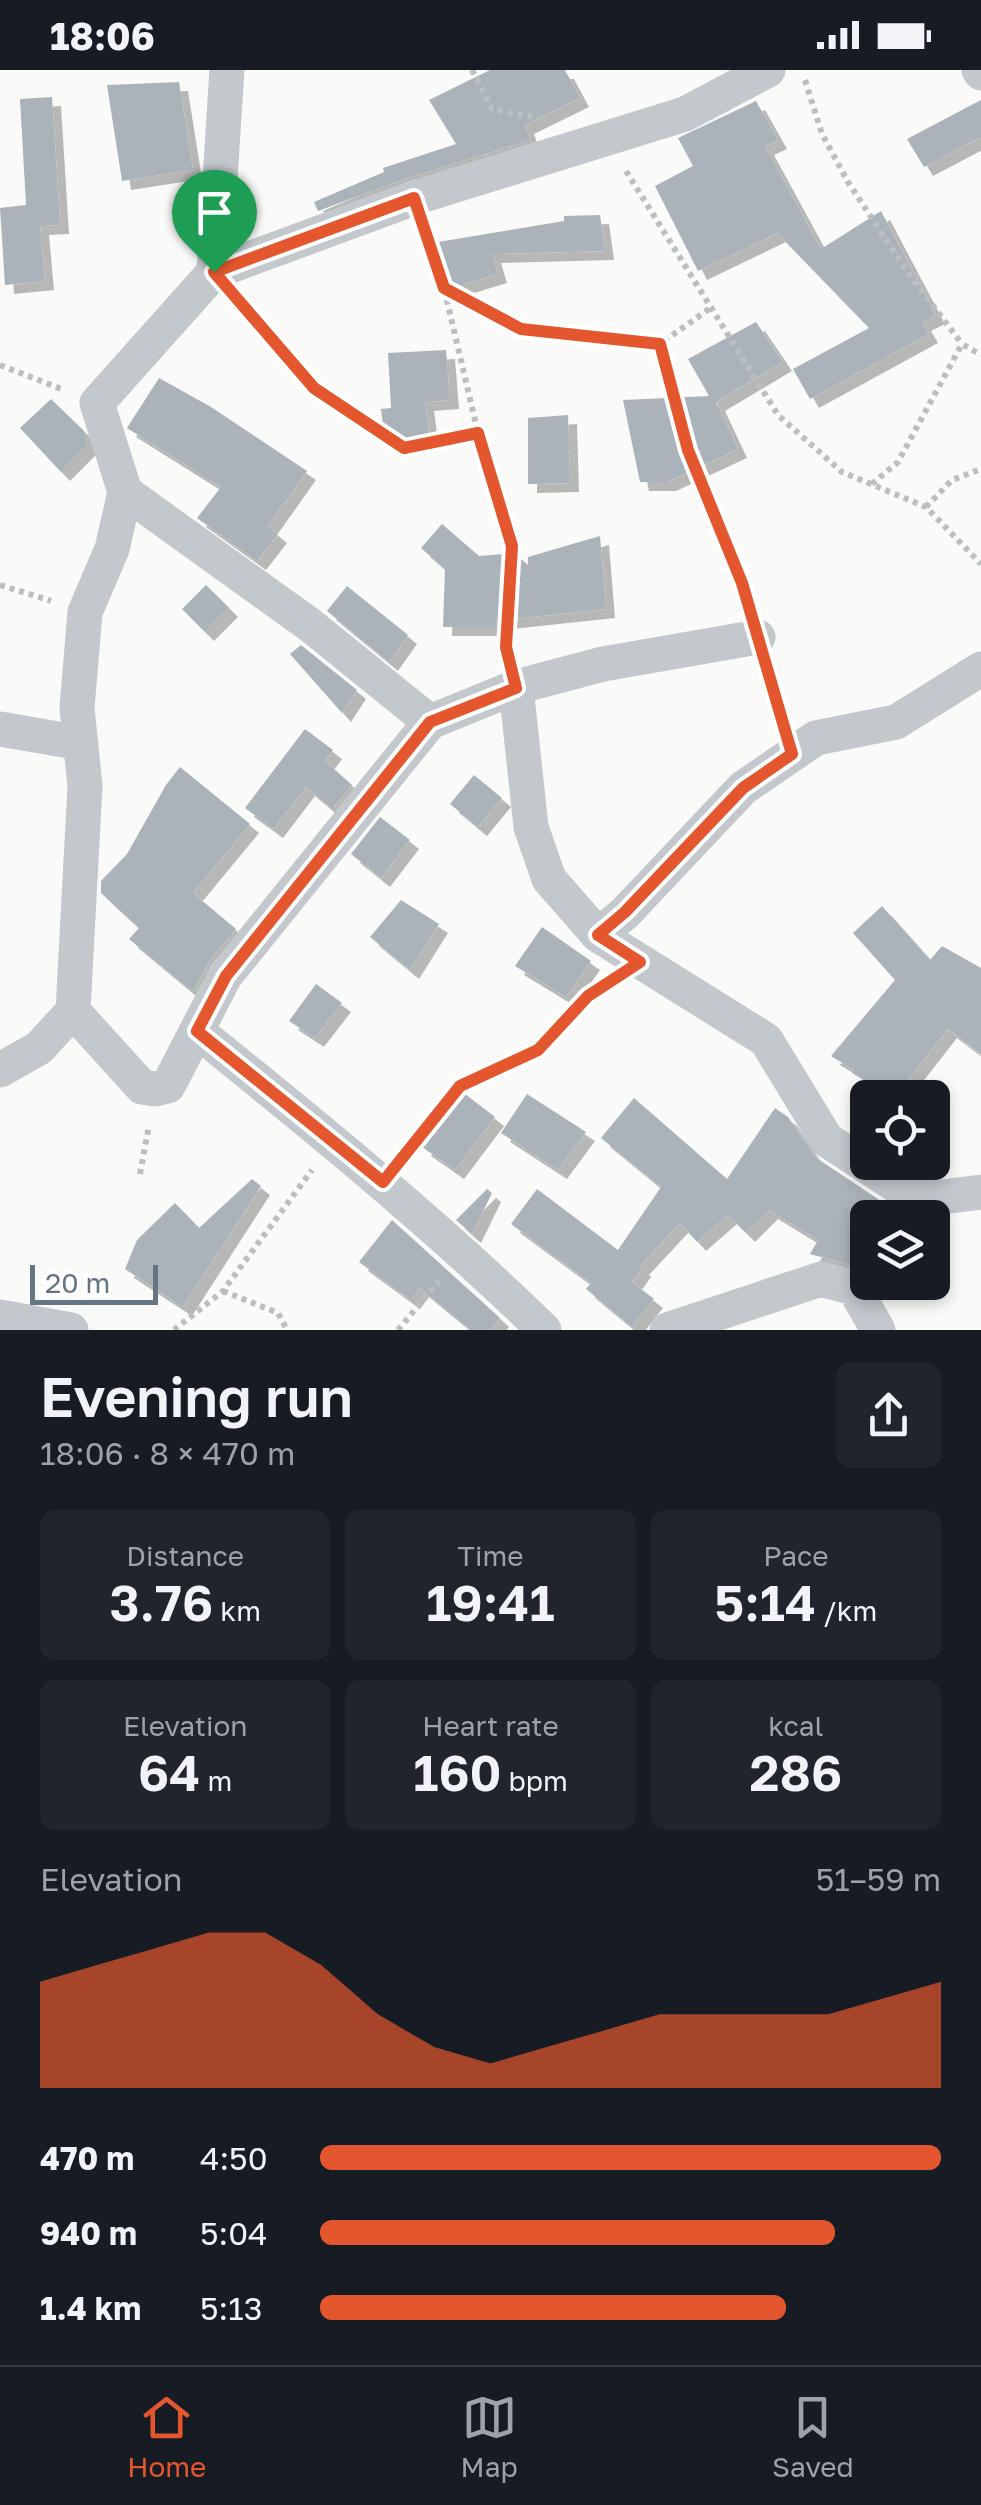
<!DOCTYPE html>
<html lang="en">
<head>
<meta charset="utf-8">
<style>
  :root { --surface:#171b24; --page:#20242c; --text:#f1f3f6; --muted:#9ea1a6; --line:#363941; --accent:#e4572e }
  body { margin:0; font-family:"Golos Text",sans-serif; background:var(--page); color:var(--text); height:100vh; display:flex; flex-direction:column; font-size:38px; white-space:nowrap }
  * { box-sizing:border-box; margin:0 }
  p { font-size:32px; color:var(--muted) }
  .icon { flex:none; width:55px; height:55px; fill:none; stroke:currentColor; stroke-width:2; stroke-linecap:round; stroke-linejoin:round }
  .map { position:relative; height:1260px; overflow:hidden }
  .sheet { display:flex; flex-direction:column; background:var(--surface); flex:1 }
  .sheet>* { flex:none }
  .tools { position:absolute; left:850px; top:1010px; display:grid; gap:20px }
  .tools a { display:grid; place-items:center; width:100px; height:100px; border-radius:15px; background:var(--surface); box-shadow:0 5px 15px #0003; font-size:50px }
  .scale { position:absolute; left:30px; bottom:25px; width:128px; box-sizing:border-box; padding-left:10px; border:5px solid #657683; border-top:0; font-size:28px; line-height:35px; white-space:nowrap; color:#657683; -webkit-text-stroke:8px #fff; paint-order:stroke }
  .pin { position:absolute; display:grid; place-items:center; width:85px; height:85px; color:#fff; margin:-102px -42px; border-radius:50% 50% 50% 0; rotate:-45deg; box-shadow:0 0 10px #0007 }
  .pin .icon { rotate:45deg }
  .round { display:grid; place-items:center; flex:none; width:105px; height:105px; border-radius:15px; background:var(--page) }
  .overview { display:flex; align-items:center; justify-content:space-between; height:170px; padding:0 40px }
  h1 { font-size:55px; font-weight:600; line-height:75px }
  .figures { display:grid; grid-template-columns:repeat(3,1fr); gap:15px; height:170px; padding:10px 40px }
  .figures div { display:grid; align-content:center; border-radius:15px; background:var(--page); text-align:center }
  .figures b { font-size:50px; font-weight:600 }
  .figures small { font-size:28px; font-weight:400 }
  .figures p { font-size:28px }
  .chart { height:280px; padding:20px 40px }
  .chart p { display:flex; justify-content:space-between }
  .chart svg { width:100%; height:180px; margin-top:10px; fill:var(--accent); opacity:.7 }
  ul { padding:0 40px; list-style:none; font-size:32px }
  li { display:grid; grid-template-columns:160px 120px 1fr; align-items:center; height:75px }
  li i { height:25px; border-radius:12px; background:var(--accent) }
  .status { display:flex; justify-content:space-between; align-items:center; height:70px; padding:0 50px; background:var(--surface); direction:ltr }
  .status svg { height:28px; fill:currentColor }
  .dock { display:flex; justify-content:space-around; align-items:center; height:140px; border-top:2px solid var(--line); background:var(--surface); font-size:28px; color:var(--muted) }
  .dock a { display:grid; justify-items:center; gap:5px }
  .dock .active { color:var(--accent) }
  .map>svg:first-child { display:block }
  .building { fill:#aab3b9; filter:url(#shadow) }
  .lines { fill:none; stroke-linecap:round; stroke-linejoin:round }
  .path { stroke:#bbbfc2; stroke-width:6; stroke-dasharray:5 5; stroke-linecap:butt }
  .minor { stroke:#c3c8cc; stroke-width:35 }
  .route-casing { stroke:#fff; stroke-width:20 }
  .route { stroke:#e4572e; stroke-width:12 }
</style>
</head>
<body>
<div class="status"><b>18:06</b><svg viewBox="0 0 49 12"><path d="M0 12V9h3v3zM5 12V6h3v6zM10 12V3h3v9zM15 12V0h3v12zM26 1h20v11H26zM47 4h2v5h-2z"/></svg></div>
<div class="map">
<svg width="981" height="1260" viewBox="0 0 981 1260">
  <defs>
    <filter id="shadow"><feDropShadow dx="9" dy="9" stdDeviation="0" flood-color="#0004"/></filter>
  </defs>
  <rect width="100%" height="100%" fill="#fafaf8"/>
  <path class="building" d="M490 0H565L580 28 525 55 530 70 407 108 318 141 314 132 384 102 383 98 456 74 429 30Z
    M179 12 193 100 122 111 107 15Z
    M52 27 60 155 40 156 45 211 5 215 0 138 26 135 20 29Z
    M981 30V67L924 97 907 69Z
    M756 31 778 70 765 76 821 179 881 141 936 245 922 252 929 264 810 329 793 299 869 258 777 163 698 201 655 116 693 96 678 68Z
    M600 145 605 181 492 184 498 204 452 218 438 172 564 151V146Z
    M756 252 783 292 716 332 738 379 667 412H640L623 330 709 326 688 289Z
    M446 280 450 330 425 332 430 369 385 374 381 339 391 338 388 283Z
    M159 308 211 337 307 401 268 456 278 464 257 491 197 448 221 417 127 358Z
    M51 329 84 361 88 375 61 402 20 358Z
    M568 345 570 413 528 414V348Z
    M442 454 479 486 503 484 504 494 521 489 528 495V487L600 466 606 539 494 551V557H443L445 499 421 478Z
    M206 515 229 538 205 562 182 539Z
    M347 516 408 565 389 592 327 541Z
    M301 575 357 620 342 643 290 584Z
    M305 659 333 680 325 691 352 715 332 739 306 717 274 759 245 738Z
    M180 697 250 754 193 823 236 859 208 893 193 922 129 869 139 858 101 823V811L127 784 166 715Z
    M474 705 502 728 478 757 450 734Z
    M380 747 410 770 381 808 351 784Z
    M401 830 439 854 410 900 370 867Z
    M882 836 930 890 942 876 981 898V984L948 959 894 1028 852 1003 854 1000 831 986 895 910 853 863Z
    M542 857 591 891 566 927 515 896Z
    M316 914 342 933 315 968 289 951Z
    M465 1024 495 1047 455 1100 422 1077 453 1035 455 1036Z
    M527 1024 586 1062 558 1100 501 1063Z
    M634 1028 727 1109 775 1038 788 1047 815 1087 887 1135 880 1148H868V1171L854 1196 810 1184 818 1170 769 1140 746 1163 728 1145 697 1172 680 1153 640 1196 642 1198 632 1212 654 1229 632 1257 586 1219 591 1213 511 1154 537 1119 618 1180 661 1117 601 1068Z
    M252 1109 261 1116 183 1237 125 1199 137 1170 175 1133 199 1158Z
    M487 1119 492 1123 472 1164 456 1150Z
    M392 1150 500 1248 490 1260H471L420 1218 411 1230 359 1192Z"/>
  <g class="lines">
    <path class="path" d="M472 0 492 39 539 48
      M805 10 822 64 848 112 906 200 962 274
      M626 101 778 345 842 402 926 437 981 494
      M426 163 444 218 478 363 512 476 508 583
      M445 219 521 259 660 274
      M239 232 313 318 404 378 478 363
      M709 239 660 274 688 380 748 533
      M0 295 64 320
      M872 414 898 392 962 274 981 285
      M926 437 952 410 981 399
      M0 515 51 531
      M768 602 782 648
      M406 1083 460 1016 538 980 588 926 606 914
      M140 1104 149 1055
      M223 1221 278 1243 287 1260
      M174 1260 223 1221 312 1100
      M398 1260 439 1211"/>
    <path class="minor" d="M979 0 981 3
      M214 202 414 128 685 44 768 0
      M125 422 310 555 430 652
      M516 617 603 594 758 567
      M0 659 81 673
      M598 865 625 843 743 718 816 668 896 652 981 599
      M73 941 142 1017 155 1019 168 1016 225 906 430 652 516 617 531 757 549 809 598 865 766 970 827 1070 911 1125 941 1127 981 1122
      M197 961C316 1057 434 1153 544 1260
      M0 1000 39 978 73 941 85 716 77 638 85 542 112 479 125 422 97 333 214 202 227 0
      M0 1247 71 1260
      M667 1260 821 1209 854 1218 878 1260"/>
  </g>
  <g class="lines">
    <g class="route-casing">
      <path id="route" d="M414 128 444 218 521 259 660 274 688 380 742 513 792 684 743 718 625 842 598 865 640 892 588 926 538 980 460 1016 383 1112 197 961 226 906 430 652 516 618 506 577 512 476 478 363 404 378 314 318 214 202Z"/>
    </g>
    <use href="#route" class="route"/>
  </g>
</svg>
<div class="tools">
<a><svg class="icon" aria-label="locate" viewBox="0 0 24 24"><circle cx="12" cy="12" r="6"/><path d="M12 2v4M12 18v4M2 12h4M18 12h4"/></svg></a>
<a><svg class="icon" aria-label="layers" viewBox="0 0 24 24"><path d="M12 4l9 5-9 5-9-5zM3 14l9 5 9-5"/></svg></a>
</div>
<div class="scale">20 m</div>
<div class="pin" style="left:214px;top:202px;background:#1e9e55"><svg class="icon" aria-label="arrive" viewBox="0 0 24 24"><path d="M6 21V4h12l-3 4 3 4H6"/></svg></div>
</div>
<section class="sheet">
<div class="overview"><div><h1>Evening run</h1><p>18:06 · 8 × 470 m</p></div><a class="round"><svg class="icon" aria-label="share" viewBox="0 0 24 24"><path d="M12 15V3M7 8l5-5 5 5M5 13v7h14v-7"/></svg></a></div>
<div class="figures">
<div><p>Distance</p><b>3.76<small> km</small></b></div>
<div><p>Time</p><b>19:41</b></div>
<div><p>Pace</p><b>5:14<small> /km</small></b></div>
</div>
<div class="figures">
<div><p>Elevation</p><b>64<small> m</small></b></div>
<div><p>Heart rate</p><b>160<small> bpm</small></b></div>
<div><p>kcal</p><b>286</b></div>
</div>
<div class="chart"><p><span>Elevation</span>51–59 m</p>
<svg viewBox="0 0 160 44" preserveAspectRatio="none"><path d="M0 44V18L10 14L20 10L30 6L40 6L50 14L60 26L70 34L80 38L90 34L100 30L110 26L120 26L130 26L140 26L150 22L160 18V44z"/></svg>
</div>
<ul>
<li><b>470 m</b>4:50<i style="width:100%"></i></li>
<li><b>940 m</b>5:04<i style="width:83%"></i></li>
<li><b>1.4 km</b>5:13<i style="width:75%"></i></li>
</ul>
</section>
<nav class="dock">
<a class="active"><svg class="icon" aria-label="home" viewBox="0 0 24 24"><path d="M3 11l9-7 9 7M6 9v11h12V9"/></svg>Home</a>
<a><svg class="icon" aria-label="map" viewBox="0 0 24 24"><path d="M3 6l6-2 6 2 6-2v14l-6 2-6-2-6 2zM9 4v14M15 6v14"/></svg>Map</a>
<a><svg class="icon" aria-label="saved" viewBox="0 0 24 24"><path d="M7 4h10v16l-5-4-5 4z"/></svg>Saved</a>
</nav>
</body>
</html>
